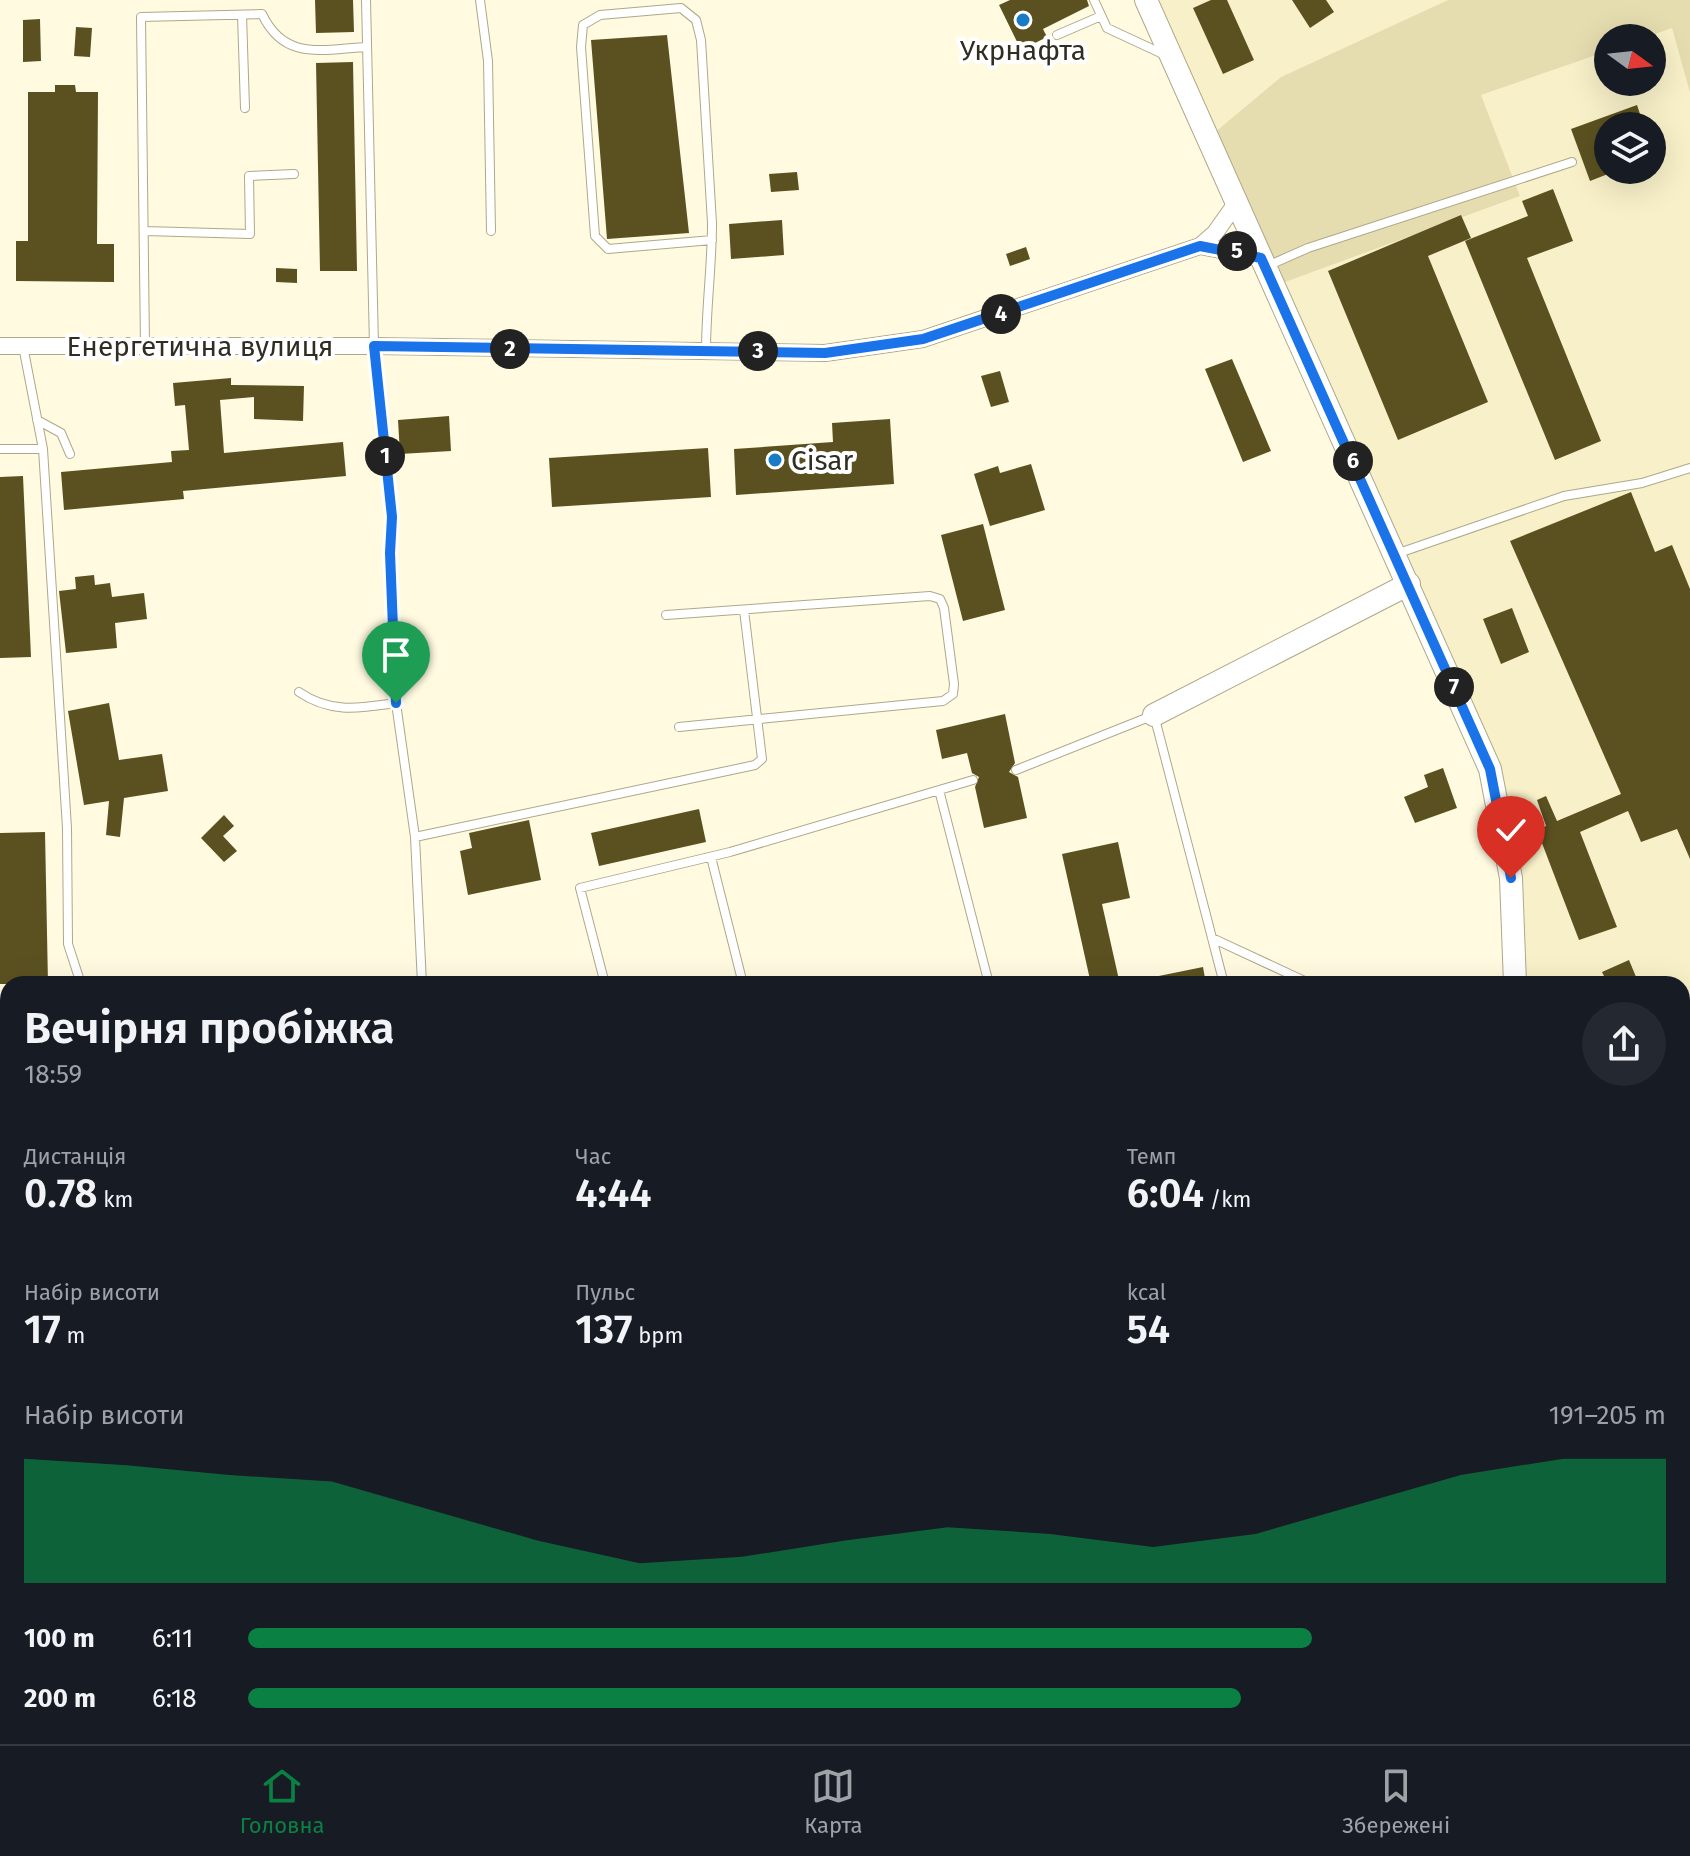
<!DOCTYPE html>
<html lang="uk">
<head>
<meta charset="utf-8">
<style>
  :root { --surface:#171b24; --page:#242831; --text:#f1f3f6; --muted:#9ea1a6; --line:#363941; --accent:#0b8043 }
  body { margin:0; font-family:"Fira Sans",sans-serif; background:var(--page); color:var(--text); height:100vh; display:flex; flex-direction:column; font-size:30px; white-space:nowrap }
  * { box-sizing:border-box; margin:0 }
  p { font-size:26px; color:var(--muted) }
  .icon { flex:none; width:44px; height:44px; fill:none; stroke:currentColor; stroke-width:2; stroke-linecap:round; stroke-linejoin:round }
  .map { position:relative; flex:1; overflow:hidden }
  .panel { position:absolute; left:0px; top:976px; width:1690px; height:768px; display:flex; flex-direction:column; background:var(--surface); border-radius:24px 24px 0 0; box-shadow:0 8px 32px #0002 }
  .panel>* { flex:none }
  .needle { width:52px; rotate:105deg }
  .tools { position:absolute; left:1594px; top:24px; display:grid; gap:16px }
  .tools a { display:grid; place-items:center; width:72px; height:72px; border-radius:50%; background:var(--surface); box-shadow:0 8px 32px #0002; font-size:40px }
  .pin { position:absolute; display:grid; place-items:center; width:68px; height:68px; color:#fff; margin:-82px -34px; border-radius:50% 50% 50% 0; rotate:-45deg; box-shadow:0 0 8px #0007 }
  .pin .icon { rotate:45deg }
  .km { position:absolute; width:40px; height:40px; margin:-20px; border-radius:50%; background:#222; color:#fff; font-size:22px; line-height:40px; text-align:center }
  .round { display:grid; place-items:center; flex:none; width:84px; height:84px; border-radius:42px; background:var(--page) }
  .headline { display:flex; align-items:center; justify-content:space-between; height:136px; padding:0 24px }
  h1 { font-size:44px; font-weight:600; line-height:60px }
  .stats { display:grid; grid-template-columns:repeat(3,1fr); gap:12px; height:136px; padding:8px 24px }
  .stats div { display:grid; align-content:center }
  .stats b { font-size:40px; font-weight:600 }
  .stats small { font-size:22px; font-weight:400 }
  .stats p { font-size:22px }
  .chart { height:224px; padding:16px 24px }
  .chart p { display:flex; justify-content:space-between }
  .chart svg { width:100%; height:144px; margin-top:8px; fill:var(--accent); opacity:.7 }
  ul { padding:0 24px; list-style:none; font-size:26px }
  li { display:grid; grid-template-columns:128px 96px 1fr; align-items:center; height:60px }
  li i { height:20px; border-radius:10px; background:var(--accent) }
  .dock { display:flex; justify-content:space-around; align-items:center; height:112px; border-top:2px solid var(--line); background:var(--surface); font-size:22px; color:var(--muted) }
  .dock a { display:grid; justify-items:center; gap:4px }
  .dock .selected { color:var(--accent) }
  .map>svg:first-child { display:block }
  .built { fill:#f7f0c8; fill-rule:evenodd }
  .green { fill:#e5dcaf }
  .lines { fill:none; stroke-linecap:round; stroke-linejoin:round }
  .river { stroke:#c6bb89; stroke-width:30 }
  .building { fill:#5b5120 }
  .lane-casing { stroke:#aea88a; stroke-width:10 }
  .street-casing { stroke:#aea88a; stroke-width:18 }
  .secondary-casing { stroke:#aea88a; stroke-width:24 }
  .lane { stroke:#fff; stroke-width:8 }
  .street { stroke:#fff; stroke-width:16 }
  .secondary { stroke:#fff; stroke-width:22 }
  .route-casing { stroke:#fff; stroke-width:16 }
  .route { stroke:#1a73e8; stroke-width:10 }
  .poi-dot { fill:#177bc6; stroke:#fff; stroke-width:3 }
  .labels { text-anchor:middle; stroke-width:8; stroke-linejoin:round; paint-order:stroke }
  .poi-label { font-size:28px; fill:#302e22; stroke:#fff }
  .street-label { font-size:28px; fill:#302e22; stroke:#fff }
</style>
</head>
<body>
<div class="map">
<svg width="1690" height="1744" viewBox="0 0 1690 1744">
  <rect width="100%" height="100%" fill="#fffae0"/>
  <path class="built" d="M1149 0H1448L1281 77 1214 133Z
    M1672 28 1690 93V1677L1682 1684V984H1518L1492 765 1277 285 1520 196 1481 95 1608 51V82H1652V38H1644ZM1608 126H1652V170H1608Z
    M0 1298H8V1736H307V1744H0Z
    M1450 1736H1627L1619 1744H1450Z"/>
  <path class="green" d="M1448 0H1690V93L1672 28 1644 38H1608V51L1481 95 1520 196 1277 285 1214 133 1281 77Z"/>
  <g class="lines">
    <path class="river" d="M1682 1698 1690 1688
      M1637 1744 1646 1736"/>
  </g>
  <path class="building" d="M315 0H353L354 32 316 33Z
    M1010 0H1087L1089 6 1043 29 1047 37 1021 50 999 5Z
    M1211 0H1227L1254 60 1223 74 1193 8Z
    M1292 0H1326L1334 12 1310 28Z
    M40 19 41 61 23 62V20Z
    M76 27 92 28 90 57 74 56Z
    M667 35 689 233 607 239 591 40Z
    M353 62 357 271H320L316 63Z
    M55 85H75L76 92H98L97 244H114V282L16 281V241H28V92H55Z
    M1637 105 1644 126H1608V174L1590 181 1571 129Z
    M797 172 799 190 771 192 769 174Z
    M1553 189 1573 241 1527 258 1601 441 1555 460 1465 241 1528 216 1522 201Z
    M1461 215 1471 238 1428 256 1488 402 1398 440 1328 271Z
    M782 220 784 255 731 259 729 224Z
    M1026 247 1030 259 1010 266 1006 254Z
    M276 268 297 269V283L276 282Z
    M1232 359 1271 451 1243 462 1205 369Z
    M1000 371 1009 402 991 407 981 376Z
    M231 378V385L304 386 303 421 254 419V397L220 400 224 453 343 442 346 476 183 491 184 499 64 510 61 472 172 462 171 451 189 450 185 405 175 406 173 383Z
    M449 416 451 451 400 454 398 420Z
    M890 419 894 484 736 495 734 449 833 442 832 423Z
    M708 448 711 497 552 507 549 458Z
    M1031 464 1045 510 990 526 974 474 998 466 1000 473Z
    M23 476 31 657 0 658V477Z
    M1631 492 1655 552 1672 545 1690 589V859L1677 829 1641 842 1628 811 1580 832 1617 927 1579 940 1537 830 1546 826 1537 800 1546 796 1557 821 1621 794 1510 541Z
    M983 524 1005 610 963 621 941 535Z
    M94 575 95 585 110 583 112 597 144 593 147 619 115 623 117 648 66 653 59 591 76 589 75 577Z
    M1512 608 1529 652 1501 664 1483 619Z
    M109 703 119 760 162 754 168 791 124 798 120 837 106 835 109 801 84 805 68 711Z
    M1005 714 1015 763 1009 772 1018 777 1027 818 984 828 975 787 979 777 972 773 967 753 942 759 936 730Z
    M1443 768 1457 808 1415 823 1404 797 1428 787 1424 775Z
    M699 809 706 842 599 866 591 833Z
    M224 815 234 826 223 836 237 851 224 862 201 838Z
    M529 820 541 880 468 895 460 851 472 848 469 833Z
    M45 832 48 984H0V833Z
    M1118 842 1130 898 1102 904 1119 980 1091 984 1062 854Z
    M1629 960 1639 984H1608L1602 972Z
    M1203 967 1206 984H1149V978Z"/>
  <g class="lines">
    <g class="lane-casing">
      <path id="lane" d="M366 0 374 346 392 517 396 703 415 837 422 984
        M480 0 488 61 491 231
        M1094 0 1107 28 1165 55
        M242 15 245 108
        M1057 35 1101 16
        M145 231 250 234 249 176 294 174
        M1265 267 1308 248 1572 162
        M23 346 43 449 67 828 68 944 81 984
        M145 346 141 17 262 14C285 62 323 49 367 47
        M706 351C706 308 712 266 712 223L701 40 696 20 681 8 600 15 583 25 581 47 595 236 608 249 712 240
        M37 420 61 433 70 454
        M0 449H43
        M1396 554 1564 496 1642 483 1690 468
        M666 615 930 596 940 599 944 608 954 684 953 694 943 701 679 727
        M299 692C331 714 360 708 396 703
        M1016 770 1154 715 1224 984
        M939 790 989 984
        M415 837 755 765 762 759 744 610
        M711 857 743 984
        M1212 938 1311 984
        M605 984 580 888 730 852 973 780
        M454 1736V1744
        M539 1736 540 1744
        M623 1736 624 1744
        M704 1736 705 1744
        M787 1736V1744
        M1074 1736V1744"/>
    </g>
    <g class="street-casing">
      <path id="street" d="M1200 246 1261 258
        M0 346H374L825 353 923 339 1200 246 1215 233 1237 202"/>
    </g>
    <g class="secondary-casing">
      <path id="secondary" d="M1146 0 1490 769 1511 878 1515 984
        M1154 715 1409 584
        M1445 1744V1736"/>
    </g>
    <use href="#lane" class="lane"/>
    <use href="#street" class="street"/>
    <use href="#secondary" class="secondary"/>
  </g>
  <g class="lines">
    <g class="route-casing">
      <path id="route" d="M396 703 390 553 392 517 374 346 825 353 923 339 1200 246 1261 258 1490 769 1511 878"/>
    </g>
    <use href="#route" class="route"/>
  </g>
  <g class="poi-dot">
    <circle cx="1023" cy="20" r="8"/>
    <circle cx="775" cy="460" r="8"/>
  </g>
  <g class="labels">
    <g class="poi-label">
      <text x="1023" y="60">Укрнафта</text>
      <text x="791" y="470" text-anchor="start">Cisar</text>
    </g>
    <g class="street-label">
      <text x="200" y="356">Енергетична вулиця</text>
    </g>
  </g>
</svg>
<div class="tools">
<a><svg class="needle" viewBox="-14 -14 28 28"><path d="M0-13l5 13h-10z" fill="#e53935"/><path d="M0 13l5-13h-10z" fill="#9ea1a6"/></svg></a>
<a><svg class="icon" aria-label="layers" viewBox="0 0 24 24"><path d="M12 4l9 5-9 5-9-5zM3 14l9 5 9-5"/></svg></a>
</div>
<div class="pin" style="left:396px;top:703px;background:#1e9e55"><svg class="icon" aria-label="arrive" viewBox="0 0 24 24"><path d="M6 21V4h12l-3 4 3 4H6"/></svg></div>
<div class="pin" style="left:1511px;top:878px;background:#d93025"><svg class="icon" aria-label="check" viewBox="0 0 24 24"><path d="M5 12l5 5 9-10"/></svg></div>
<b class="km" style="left:385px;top:456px">1</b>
<b class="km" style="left:510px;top:349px">2</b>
<b class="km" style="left:758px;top:351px">3</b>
<b class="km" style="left:1001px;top:314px">4</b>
<b class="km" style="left:1237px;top:251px">5</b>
<b class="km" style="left:1353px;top:461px">6</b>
<b class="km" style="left:1454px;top:687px">7</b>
<section class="panel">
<div class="headline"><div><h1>Вечірня пробіжка</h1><p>18:59</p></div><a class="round"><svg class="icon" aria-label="share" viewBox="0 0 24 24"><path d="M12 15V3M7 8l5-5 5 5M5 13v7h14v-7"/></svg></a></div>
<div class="stats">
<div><p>Дистанція</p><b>0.78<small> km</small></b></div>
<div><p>Час</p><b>4:44</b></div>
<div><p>Темп</p><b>6:04<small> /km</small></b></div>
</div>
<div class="stats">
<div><p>Набір висоти</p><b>17<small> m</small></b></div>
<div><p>Пульс</p><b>137<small> bpm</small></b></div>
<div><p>kcal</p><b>54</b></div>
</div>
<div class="chart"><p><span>Набір висоти</span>191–205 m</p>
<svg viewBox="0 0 160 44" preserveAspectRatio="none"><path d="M0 44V6L10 8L20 11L30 13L40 22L50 31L60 38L70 36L80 31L90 27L100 29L110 33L120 29L130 20L140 11L150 6L160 6V44z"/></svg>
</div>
<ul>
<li><b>100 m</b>6:11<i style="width:75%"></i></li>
<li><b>200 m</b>6:18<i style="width:70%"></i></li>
</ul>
</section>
</div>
<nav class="dock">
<a class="selected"><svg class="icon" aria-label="home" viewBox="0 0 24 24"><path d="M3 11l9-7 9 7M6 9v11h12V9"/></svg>Головна</a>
<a><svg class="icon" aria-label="map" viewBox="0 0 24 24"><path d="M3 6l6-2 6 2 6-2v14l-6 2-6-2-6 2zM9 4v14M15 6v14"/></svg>Карта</a>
<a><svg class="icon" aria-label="saved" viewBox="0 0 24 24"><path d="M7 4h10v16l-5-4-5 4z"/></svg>Збережені</a>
</nav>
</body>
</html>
